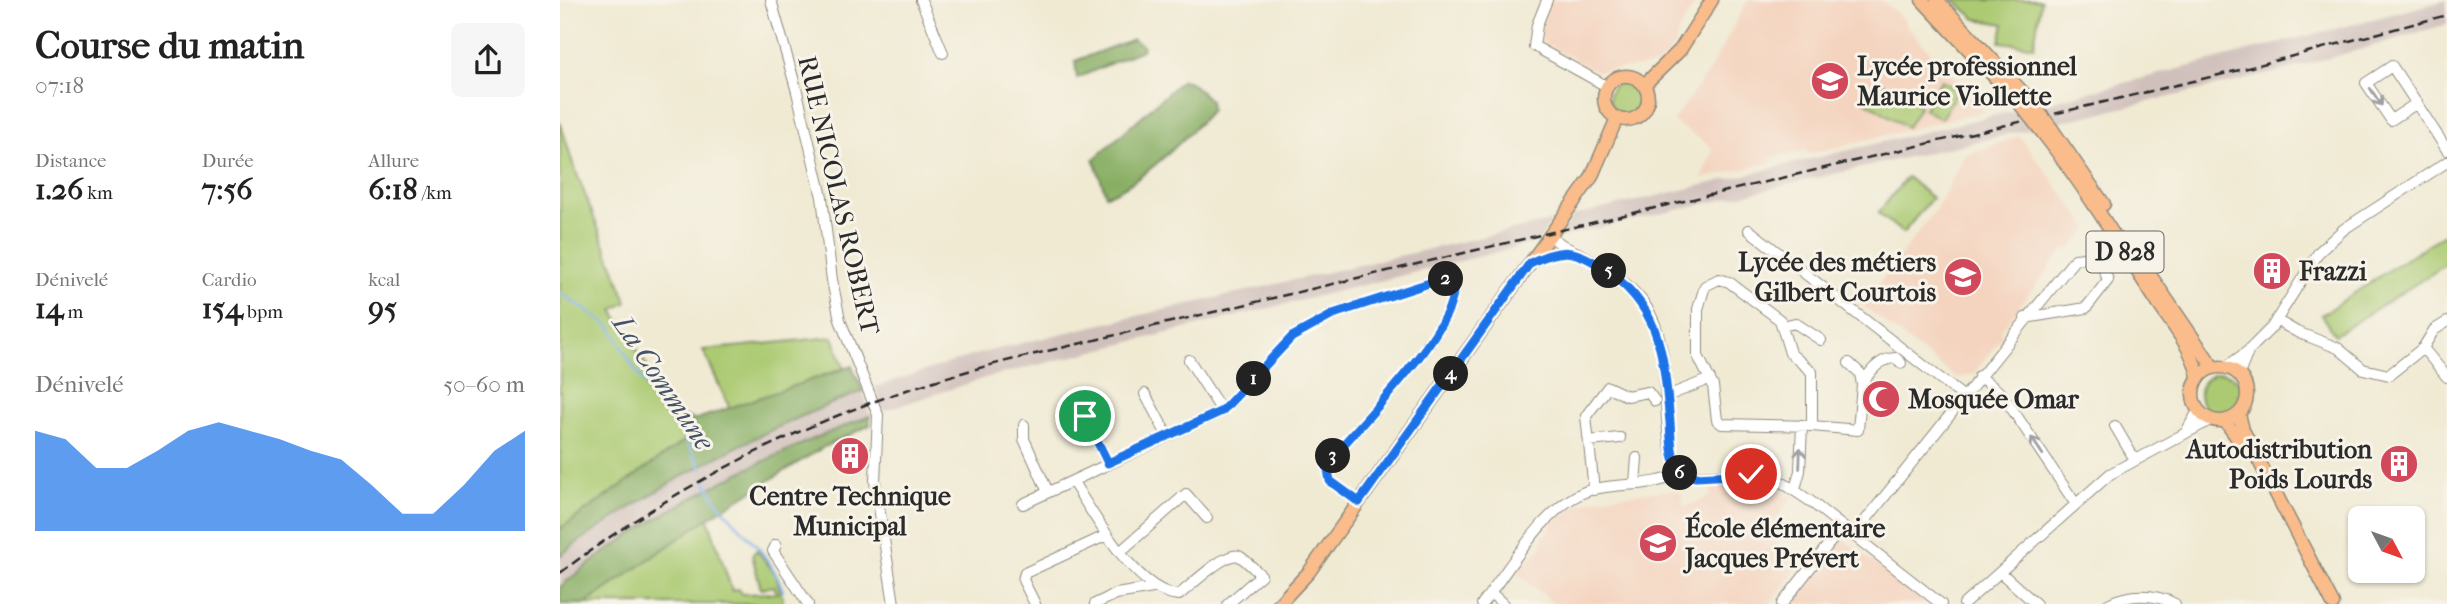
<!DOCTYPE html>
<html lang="fr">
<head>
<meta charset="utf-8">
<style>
  :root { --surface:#fff; --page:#f6f6f6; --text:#222; --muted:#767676; --accent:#1a73e8 }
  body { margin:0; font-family:"IM FELL French Canon",serif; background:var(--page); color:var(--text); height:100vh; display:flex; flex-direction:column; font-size:26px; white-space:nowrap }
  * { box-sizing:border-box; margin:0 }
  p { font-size:23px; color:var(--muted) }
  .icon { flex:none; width:38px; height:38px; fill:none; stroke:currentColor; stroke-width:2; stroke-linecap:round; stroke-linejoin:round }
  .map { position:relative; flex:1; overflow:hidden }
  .sheet { display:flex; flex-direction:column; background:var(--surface); width:560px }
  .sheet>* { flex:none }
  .needle { width:46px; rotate:131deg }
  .tools { position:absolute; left:1788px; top:506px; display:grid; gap:14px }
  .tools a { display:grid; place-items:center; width:77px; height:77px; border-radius:10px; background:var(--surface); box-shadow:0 2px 5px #0004; font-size:35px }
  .pin { position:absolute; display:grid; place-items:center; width:60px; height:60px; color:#fff; margin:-30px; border:4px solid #fff; border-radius:50%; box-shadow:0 2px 7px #0007 }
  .km { position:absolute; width:35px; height:35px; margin:-18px; border-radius:50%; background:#222; color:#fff; font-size:19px; line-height:35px; text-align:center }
  .round { display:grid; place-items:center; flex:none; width:74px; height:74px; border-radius:10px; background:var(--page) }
  .head { display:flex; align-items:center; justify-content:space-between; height:119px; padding:0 35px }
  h1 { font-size:38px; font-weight:700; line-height:52px }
  .stats { display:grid; grid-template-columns:repeat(3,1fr); gap:10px; height:119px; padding:7px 35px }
  .stats div { display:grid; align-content:center }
  .stats b { font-size:30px; font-weight:700 }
  .stats small { font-size:19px; font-weight:400 }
  .stats p { font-size:19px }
  .chart { height:196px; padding:14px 35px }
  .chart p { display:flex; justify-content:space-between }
  .chart svg { width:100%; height:126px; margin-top:7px; fill:var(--accent); opacity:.7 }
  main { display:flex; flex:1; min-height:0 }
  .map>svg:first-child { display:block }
  .built { fill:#f4d4bf }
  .industrial { fill:#d0c0bb }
  .green { fill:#abca72; stroke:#6b7a4e; stroke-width:2 }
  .forest { fill:#88ae64; stroke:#5a6c48; stroke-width:2 }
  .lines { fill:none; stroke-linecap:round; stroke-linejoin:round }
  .stream { stroke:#7fb0eb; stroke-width:2.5 }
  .minor-casing { stroke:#8e8a7f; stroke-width:12 }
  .major-casing { stroke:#8e8a7f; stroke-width:15 }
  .minor { stroke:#fff; stroke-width:10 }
  .major { stroke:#f9bc8a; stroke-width:12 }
  .rail { stroke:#2b2b2b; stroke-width:2.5; stroke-dasharray:10 5; stroke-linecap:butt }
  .major-bridge-casing { stroke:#8e8a7f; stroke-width:15; stroke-linecap:butt }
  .major-bridge { stroke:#f9bc8a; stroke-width:12 }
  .oneway { stroke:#a0a0a0 }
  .route-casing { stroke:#fff; stroke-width:14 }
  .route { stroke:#1a73e8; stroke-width:9 }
  .labels { text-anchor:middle; stroke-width:6; stroke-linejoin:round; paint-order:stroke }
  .shield { fill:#f7f3e8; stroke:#686764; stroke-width:2 }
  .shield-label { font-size:24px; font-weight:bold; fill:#2b2b2b }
  .poi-label { font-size:26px; font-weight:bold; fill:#2b2b2b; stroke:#f7f3e8; text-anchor:start }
  .street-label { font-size:26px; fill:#2b2b2b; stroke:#f7f3e8 }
  .water-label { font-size:28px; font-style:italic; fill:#445365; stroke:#f7f3e8 }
</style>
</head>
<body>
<main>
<section class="sheet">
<div class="head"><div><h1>Course du matin</h1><p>07:18</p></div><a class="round"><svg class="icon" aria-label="share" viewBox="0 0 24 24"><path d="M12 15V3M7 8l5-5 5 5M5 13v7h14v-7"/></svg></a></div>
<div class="stats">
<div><p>Distance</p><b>1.26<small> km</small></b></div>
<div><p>Durée</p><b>7:56</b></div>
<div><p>Allure</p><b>6:18<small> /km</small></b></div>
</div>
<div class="stats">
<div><p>Dénivelé</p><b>14<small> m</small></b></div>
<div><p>Cardio</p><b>154<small> bpm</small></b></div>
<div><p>kcal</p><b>95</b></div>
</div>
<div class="chart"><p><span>Dénivelé</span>50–60 m</p>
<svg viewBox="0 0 160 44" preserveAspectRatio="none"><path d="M0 44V9L10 12L20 22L30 22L40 16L50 9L60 6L70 9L80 12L90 16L100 19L110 28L120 38L130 38L140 28L150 16L160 9V44z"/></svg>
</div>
</section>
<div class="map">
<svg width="1887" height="604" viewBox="0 0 1887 604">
  <rect width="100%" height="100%" fill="#f7f3e8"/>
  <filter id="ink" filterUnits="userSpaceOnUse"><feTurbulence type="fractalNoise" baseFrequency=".0143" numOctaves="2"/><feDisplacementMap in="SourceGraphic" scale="14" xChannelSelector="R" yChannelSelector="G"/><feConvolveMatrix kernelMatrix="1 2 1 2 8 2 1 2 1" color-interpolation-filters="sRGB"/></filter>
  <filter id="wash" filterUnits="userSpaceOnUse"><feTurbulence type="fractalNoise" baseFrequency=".00686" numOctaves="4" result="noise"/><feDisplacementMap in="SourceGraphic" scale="28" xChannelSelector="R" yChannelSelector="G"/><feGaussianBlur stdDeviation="1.57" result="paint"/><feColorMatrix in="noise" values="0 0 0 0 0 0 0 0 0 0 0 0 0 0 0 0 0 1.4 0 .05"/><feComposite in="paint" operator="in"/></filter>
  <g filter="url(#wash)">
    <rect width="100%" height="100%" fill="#f0ead3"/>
    <path class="built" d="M991 0H1137L1118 31 1115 45 1098 65 1037 71 1016 62 1013 56 1004 55 978 39 976 36Z
      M1188 0H1321L1345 20V24L1425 111 1248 154 1246 150 1211 158 1212 162 1142 179 1153 148 1113 121 1150 69Z
      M1459 136 1529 228 1510 249H1504L1440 331 1443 335 1413 375 1396 378 1302 305 1375 211 1405 155Z
      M1178 483 1207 487 1231 497 1206 535 1240 564 1209 604H995L956 573 982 547 983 538 994 523 1019 504 1051 496 1113 490 1122 494 1123 506H1127L1151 496 1149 485Z
      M1280 537 1284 540 1366 604H1228Z"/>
    <path class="industrial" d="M1887 0V24L1792 52 1705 75 1000 237 1013 216 1486 103Z
      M992 221 978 242 425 378 323 411 315 387 417 354 520 329Z
      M303 391 310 416 233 446 172 476 102 515 0 587V556L81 500 156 456 237 417Z"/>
    <path class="green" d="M1393 0H1481L1474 46 1440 42 1444 24 1416 19Z
      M1318 80 1360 106 1347 127 1305 101Z
      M1381 80 1398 90 1381 119 1364 109Z
      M1049 98a17 17 0 1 1 34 0a17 17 0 1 1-34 0Z
      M0 121 13 164 67 302 53 310 130 437 0 529Z
      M1347 177 1372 198 1343 233 1318 213Z
      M1887 232V264L1775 335 1761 315Z
      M273 337 284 368 170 409 143 350Z
      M1640 394a21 21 0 1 1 42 0a21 21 0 1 1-42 0Z
      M148 518 172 591 178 589 182 594 217 593 214 586 201 589 192 555 197 550 216 575 224 604H25Z"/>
    <path class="forest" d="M573 39 583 46 582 50 517 78 515 61Z
      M622 80 630 82 650 100 651 110C630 134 576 188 546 195L534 159Z
      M292 366 303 391C215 425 132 466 53 519 36 531 16 542 0 556V529L130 437 119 414 134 420Z
      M310 416V425L264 447 148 518 25 604H0V587C92 511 199 459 310 416Z"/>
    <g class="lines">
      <path class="stream" d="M0 293 50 326 75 370 120 429 142 470
        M145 480C165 524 206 541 223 591"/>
    </g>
  </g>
  <g filter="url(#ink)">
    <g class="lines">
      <g class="minor-casing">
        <path id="minor" d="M211 0 237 92 262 197 272 280 280 320 318 415 315 481 334 604
          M361 0 383 53
          M987 0 977 25 974 46 1048 87
          M1857 103 1831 120 1806 83 1832 66 1887 150
          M1189 230 1404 397
          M990 235C1002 247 1012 250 1026 257 1048 269 1071 285 1085 305 1118 353 1095 431 1120 473L1136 476 1191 473 1223 483 1250 501 1381 604
          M971 263 989 254 1009 251
          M1159 279 1169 282 1220 320 1230 353 1252 372V426L1162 424 1157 420 1153 386 1138 356V309L1145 286Z
          M1716 320 1737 332 1778 348 1803 369 1829 375 1863 348 1874 330 1887 322
          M1222 326 1235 323 1261 340
          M1863 348 1887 377
          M629 360 662 411
          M1289 363 1300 373 1302 385C1309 372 1320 358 1336 358L1341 363
          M1666 367 1688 351 1712 327 1759 252 1784 229 1887 162
          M1679 374 1688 352
          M1419 376 1442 394 1515 503
          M585 394 607 435
          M1107 396 1150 379
          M529 404 525 416 548 463
          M464 425V439L488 492
          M1252 426 1298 430 1302 385
          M1555 426 1575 460
          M1626 432 1638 411
          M1029 441 1060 438
          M513 482C534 515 577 593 619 595 630 586 666 551 679 556 686 560 694 569 701 575L668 604
          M1075 484 1077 458
          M1235 489 1240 471 1242 425
          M1034 490 1026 416 1048 387 1067 396 1088 392 1095 401
          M463 504 662 411 732 337 776 313 885 278 892 282C906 322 793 431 767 464L770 481 799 502
          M1293 536 1515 259 1533 257 1542 265 1548 280 1526 308 1465 318
          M216 545 213 551 248 604
          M561 551 626 494 647 518
          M1441 573 1476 604
          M931 593 943 604
          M475 604 463 580 465 573 547 535
          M535 604 556 594 593 588
          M922 604C949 570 986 503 1030 490 1060 482 1093 488 1120 473
          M1222 604 1282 527
          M1404 604 1550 474 1650 420
          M1548 604C1569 593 1594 593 1615 604"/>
      </g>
      <g class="major-casing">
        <path id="major" d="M1362 0 1460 104
          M1377 0 1470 100
          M1044 98a22 22 0 1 1 44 0a22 22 0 1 1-44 0Z
          M1084 85 1120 50 1152 0
          M1492 129 1544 204
          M1482 132C1524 186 1560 245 1597 302 1612 325 1634 350 1638 377
          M1586 269 1653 367
          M1633 394a27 27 0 1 1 54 0a27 27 0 1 1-54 0Z
          M1679 414 1683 430 1773 604
          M1665 421 1683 446
          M719 604 749 572 1031 178 1057 118"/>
      </g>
      <use href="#minor" class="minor"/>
      <use href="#major" class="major"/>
      <path class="rail" d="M0 573C113 487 236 425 371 382 431 363 494 350 556 335L1680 70 1887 15"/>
      <g class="major-bridge-casing">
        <path id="major-bridge" d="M1470 100 1492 129
          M1460 104 1482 132"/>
      </g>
      <use href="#major-bridge" class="major-bridge"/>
    </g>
    <defs><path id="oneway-shaft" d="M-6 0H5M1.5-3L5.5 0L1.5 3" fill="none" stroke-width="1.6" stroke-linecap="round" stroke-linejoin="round" transform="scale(1.75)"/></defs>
    <g class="oneway">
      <use href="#oneway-shaft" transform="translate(1816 97) rotate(56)"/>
      <use href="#oneway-shaft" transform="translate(1477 446) rotate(-124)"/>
      <use href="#oneway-shaft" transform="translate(1240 458) rotate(-88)"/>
    </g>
  </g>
  <g class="lines" filter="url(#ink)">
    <g class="route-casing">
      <path id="route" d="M525 416 548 463 662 411 732 337 776 313 885 278 892 282C906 322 792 431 767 464L770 481 799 502 970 263C1001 248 1014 248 1043 268 1103 308 1103 356 1110 422 1111 440 1111 458 1120 474L1136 477 1191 474"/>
    </g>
    <use href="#route" class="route"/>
  </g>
  <defs>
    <g id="school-disc" transform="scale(2.0125)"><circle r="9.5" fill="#d1495b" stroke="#f7f3e8"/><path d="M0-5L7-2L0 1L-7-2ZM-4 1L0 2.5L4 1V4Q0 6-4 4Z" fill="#fff"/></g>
    <g id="building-disc" transform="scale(2.0125)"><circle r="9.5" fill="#d1495b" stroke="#f7f3e8"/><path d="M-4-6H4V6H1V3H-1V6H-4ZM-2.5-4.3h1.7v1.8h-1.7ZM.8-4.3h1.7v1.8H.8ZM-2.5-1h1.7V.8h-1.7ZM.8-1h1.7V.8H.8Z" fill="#fff"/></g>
    <g id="mosque-disc" transform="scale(2.0125)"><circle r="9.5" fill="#d1495b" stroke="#f7f3e8"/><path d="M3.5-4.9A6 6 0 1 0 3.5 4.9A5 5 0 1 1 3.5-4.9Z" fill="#fff"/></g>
  </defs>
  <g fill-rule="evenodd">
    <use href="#school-disc" x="1270" y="81"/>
    <use href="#building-disc" x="1712" y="271"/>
    <use href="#school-disc" x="1403" y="277"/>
    <use href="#mosque-disc" x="1321" y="399"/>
    <use href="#building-disc" x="290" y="456"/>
    <use href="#building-disc" x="1839" y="464"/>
    <use href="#school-disc" x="1098" y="543"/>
  </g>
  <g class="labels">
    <rect class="shield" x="1526.5" y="231.5" width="77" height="41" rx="5"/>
    <g class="shield-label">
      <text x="1565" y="260">D 828</text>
    </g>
    <g class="poi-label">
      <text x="1297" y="75">Lycée professionnel<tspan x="1297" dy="30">Maurice Viollette</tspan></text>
      <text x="1376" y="271" text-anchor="end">Lycée des métiers<tspan x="1376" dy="30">Gilbert Courtois</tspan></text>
      <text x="1739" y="280">Frazzi</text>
      <text x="1348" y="408">Mosquée Omar</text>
      <text x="1812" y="458" text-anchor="end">Autodistribution<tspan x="1812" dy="30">Poids Lourds</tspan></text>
      <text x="290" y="505" text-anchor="middle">Centre Technique<tspan x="290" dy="30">Municipal</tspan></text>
      <text x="1125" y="537">École élémentaire<tspan x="1125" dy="30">Jacques Prévert</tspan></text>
    </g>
    <g class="street-label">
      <text transform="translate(279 195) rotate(77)" y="9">RUE NICOLAS ROBERT</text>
    </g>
    <g class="water-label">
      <text transform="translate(104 382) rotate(56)" y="10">La Commune</text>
    </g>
  </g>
</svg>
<div class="tools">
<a><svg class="needle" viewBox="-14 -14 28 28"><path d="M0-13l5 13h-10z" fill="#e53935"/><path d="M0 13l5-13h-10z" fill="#767676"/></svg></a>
</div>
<div class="pin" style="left:525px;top:416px;background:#1e9e55"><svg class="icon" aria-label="arrive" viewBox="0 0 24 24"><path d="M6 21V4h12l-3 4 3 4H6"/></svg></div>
<div class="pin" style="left:1191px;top:474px;background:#d93025"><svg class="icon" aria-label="check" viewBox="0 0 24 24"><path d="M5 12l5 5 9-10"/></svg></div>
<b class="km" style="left:694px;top:379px">1</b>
<b class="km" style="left:886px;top:279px">2</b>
<b class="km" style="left:773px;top:456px">3</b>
<b class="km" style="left:891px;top:374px">4</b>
<b class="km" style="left:1049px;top:271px">5</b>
<b class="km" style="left:1120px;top:473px">6</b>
</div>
</main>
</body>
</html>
